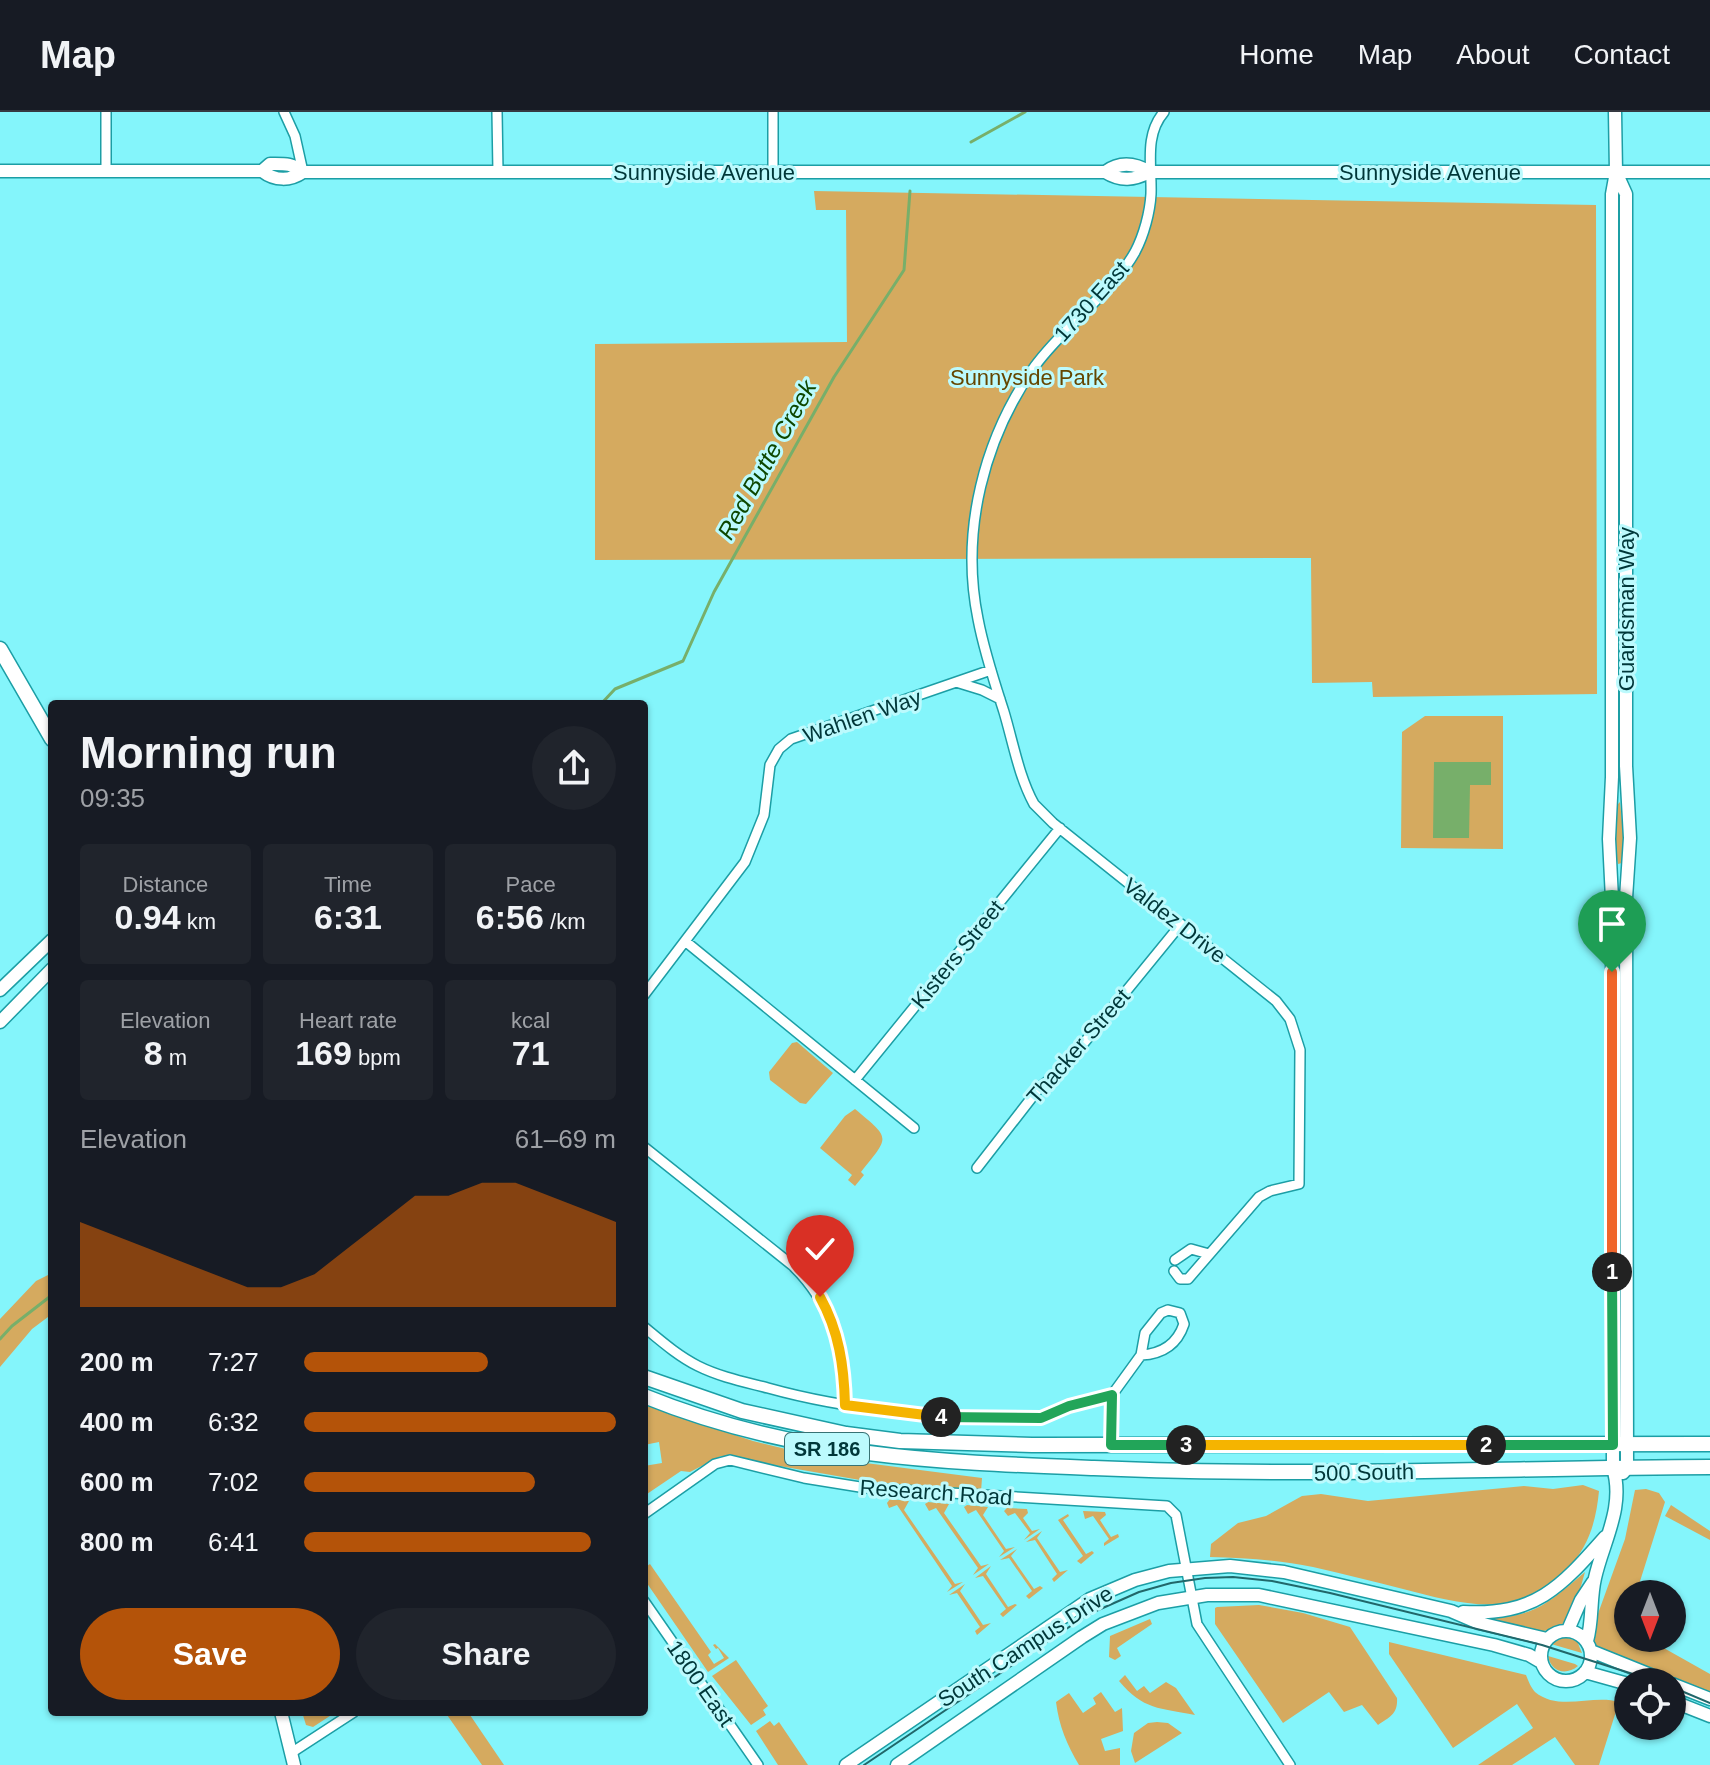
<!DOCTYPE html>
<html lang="en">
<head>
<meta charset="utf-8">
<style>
  :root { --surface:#171b24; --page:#20242c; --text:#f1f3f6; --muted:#9ea1a6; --line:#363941; --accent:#b45309 }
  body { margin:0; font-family:Arial,sans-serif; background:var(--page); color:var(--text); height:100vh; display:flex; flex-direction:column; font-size:30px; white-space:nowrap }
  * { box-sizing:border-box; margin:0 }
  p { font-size:26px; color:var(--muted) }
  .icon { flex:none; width:44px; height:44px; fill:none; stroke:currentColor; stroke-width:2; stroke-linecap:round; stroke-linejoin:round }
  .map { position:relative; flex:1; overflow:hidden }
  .side { position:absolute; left:48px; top:588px; width:600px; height:1016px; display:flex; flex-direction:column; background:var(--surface); border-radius:8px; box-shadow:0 2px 6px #0004 }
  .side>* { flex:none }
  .needle { width:52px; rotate:180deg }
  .fabs { position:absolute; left:1614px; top:1468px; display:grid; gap:16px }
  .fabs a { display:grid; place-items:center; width:72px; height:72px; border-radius:50%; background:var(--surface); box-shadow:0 2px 6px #0004; font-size:40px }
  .pin { position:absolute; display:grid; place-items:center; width:68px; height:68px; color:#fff; margin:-82px -34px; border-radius:50% 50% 50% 0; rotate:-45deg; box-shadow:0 0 8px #0007 }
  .pin .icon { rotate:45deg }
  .km { position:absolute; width:40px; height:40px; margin:-20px; border-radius:50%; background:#222; color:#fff; font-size:22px; line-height:40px; text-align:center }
  .round { display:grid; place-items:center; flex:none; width:84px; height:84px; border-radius:42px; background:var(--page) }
  .overview { display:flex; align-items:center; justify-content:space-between; height:136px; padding:0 32px }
  h1 { font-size:44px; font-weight:800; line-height:60px }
  .figures { display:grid; grid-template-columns:repeat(3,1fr); gap:12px; height:136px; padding:8px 32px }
  .figures div { display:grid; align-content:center; border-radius:8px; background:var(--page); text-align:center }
  .figures b { font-size:34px; font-weight:800 }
  .figures small { font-size:22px; font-weight:400 }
  .figures p { font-size:22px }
  .chart { height:224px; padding:16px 32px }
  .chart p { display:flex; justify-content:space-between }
  .chart svg { width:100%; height:144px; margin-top:8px; fill:var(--accent); opacity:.7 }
  .button { display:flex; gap:16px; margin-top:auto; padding:16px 32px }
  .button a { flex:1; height:92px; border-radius:48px; background:var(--accent); color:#fff; font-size:32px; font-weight:800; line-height:92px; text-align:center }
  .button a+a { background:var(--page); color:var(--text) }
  ul { padding:0 32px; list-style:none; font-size:26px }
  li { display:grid; grid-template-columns:128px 96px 1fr; align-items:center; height:60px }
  li i { height:20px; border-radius:10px; background:var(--accent) }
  header { display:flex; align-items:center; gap:48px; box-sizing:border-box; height:112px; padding:0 40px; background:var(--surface); border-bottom:2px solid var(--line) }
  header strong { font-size:38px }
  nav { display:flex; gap:44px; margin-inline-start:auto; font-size:28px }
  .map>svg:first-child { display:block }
  .green { fill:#d5aa5f }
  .water { fill:#77af6a }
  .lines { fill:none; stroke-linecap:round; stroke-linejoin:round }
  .stream { stroke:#77af6a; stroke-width:3 }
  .street-casing { stroke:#1c9ea5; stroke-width:12 }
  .secondary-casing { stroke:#1c9ea5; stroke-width:15 }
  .primary-casing { stroke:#1c9ea5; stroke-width:17 }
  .street { stroke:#fff; stroke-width:9 }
  .secondary { stroke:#fff; stroke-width:12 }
  .primary { stroke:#fff; stroke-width:14 }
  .tram { stroke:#21676a; stroke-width:2 }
  .split-1-casing { stroke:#fff; stroke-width:16 }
  .split-2-casing { stroke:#fff; stroke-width:16 }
  .split-3-casing { stroke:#fff; stroke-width:16 }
  .split-4-casing { stroke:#fff; stroke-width:16 }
  .split-5-casing { stroke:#fff; stroke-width:16 }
  .split-1 { stroke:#f0652b; stroke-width:10 }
  .split-2 { stroke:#22a559; stroke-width:10 }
  .split-3 { stroke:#f5b400; stroke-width:10 }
  .split-4 { stroke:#22a559; stroke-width:10 }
  .split-5 { stroke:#f5b400; stroke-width:10 }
  .labels { text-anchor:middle; stroke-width:6; stroke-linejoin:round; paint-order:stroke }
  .shield { fill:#bcfafd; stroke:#387274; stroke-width:2 }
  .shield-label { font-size:20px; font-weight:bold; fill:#003739 }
  .street-label { font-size:22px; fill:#003739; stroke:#bcfafd }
  .park-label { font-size:22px; fill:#654600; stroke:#bcfafd }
  .water-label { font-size:24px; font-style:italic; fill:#0d4700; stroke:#bcfafd }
</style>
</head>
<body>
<header>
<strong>Map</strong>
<nav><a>Home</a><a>Map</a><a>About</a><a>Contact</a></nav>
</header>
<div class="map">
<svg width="1710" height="1653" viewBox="0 0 1710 1653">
  <rect width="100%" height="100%" fill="#84f5fb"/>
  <path class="green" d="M814 79 1596 93 1597 582 1373 585 1372 570 1312 571 1311 446 595 448V232L847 230 846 98H816Z
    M1425 604H1503V737L1401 736 1402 620Z
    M1620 690 1625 740 1622 751 1618 752 1612 724 1615 695Z
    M797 930 833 961 806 992 800 991 770 968 769 960 792 931Z
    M855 997C891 1027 890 1024 861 1060L864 1063 855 1074 848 1068 852 1063 820 1036 845 1004Z
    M52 1161V1202L32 1217 0 1255V1207L36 1169Z
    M644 1293 753 1329 819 1345 982 1366 981 1380 883 1372 721 1344 690 1360 681 1359 644 1384V1354L662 1351 659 1330 644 1333Z
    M1583 1373 1599 1379C1596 1410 1589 1433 1568 1457 1522 1510 1461 1492 1403 1477 1373 1469 1343 1462 1313 1455 1279 1448 1245 1446 1210 1445L1211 1432 1238 1411 1266 1404 1302 1384 1321 1382 1368 1389 1524 1374 1553 1377Z
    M1646 1377 1659 1381 1665 1390 1636 1482H1628V1526H1646L1710 1562V1581L1597 1536 1591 1521 1625 1427 1635 1378Z
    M890 1387 909 1389 904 1398 955 1472 963 1470 947 1480 952 1474 897 1393 889 1396 887 1391Z
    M928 1390 949 1392 944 1401 981 1454 989 1452 973 1463 978 1456 936 1396 929 1399 925 1392Z
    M967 1393 988 1395 983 1403 1006 1437 1015 1435 999 1445 1004 1439 976 1398 968 1402 964 1395Z
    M1671 1393 1710 1419V1428L1665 1404Z
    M1007 1396 1027 1397 1028 1401 1023 1406 1032 1419 1040 1417 1024 1428 1030 1421 1015 1401 1008 1404 1004 1399Z
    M1083 1399 1105 1400 1106 1403 1100 1408 1111 1425 1118 1422 1119 1425 1104 1434V1431L1109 1427 1093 1404 1085 1407Z
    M1068 1402 1069 1404 1063 1408 1086 1442 1092 1439 1094 1441 1081 1452 1077 1449 1083 1444 1058 1408Z
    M1042 1419 1037 1426 1060 1460 1068 1458 1054 1470 1052 1467 1057 1462 1035 1428 1026 1430Z
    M1017 1437 1011 1444 1034 1477 1040 1474 1043 1476 1029 1487 1026 1484 1032 1479 1009 1446 1000 1448Z
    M650 1452 709 1537 711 1540 708 1543 714 1552 724 1546 718 1536 716 1537 713 1533 715 1532 729 1546 708 1560 644 1467V1456Z
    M991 1454 986 1462 1008 1495 1015 1492 1017 1493 1003 1505 1000 1502 1006 1497 983 1464 975 1466Z
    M1585 1460C1581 1474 1577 1490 1570 1503 1553 1533 1507 1513 1481 1507 1535 1505 1546 1493 1585 1460Z
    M965 1472 960 1479 983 1513 991 1511 977 1523 975 1519 980 1515 957 1481 949 1483Z
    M1259 1493 1303 1501 1350 1515 1397 1586C1398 1602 1390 1605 1378 1613L1362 1593 1344 1600 1329 1580 1283 1611 1215 1512V1496L1217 1495Z
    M1150 1507 1152 1512 1117 1536 1121 1544 1115 1548 1109 1545 1110 1524Z
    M1564 1525 1577 1529 1582 1541 1551 1532Z
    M1389 1530 1526 1563C1528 1568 1531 1576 1535 1580 1559 1600 1593 1582 1619 1590L1599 1653H1575L1555 1625 1512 1653H1478L1533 1616 1517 1592 1453 1636 1389 1542Z
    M1548 1544 1575 1552 1578 1554C1566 1564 1551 1560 1548 1544Z
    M736 1548 768 1594 763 1598 766 1603 751 1613 712 1564Z
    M1125 1563 1137 1579 1144 1574 1150 1581 1166 1570 1176 1576 1195 1603C1160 1596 1143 1598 1119 1569Z
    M1101 1580 1115 1600 1122 1596 1123 1619 1101 1627 1105 1639 1120 1636V1653H1079C1067 1633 1059 1614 1056 1590L1069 1581 1083 1601 1096 1592 1093 1586Z
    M302 1600H336L313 1615 306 1613Z
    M445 1600H468L504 1653H482Z
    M770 1609 774 1614 779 1610 808 1653H778L756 1619Z
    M1157 1610 1168 1611 1182 1621 1135 1651 1131 1639 1134 1621 1148 1611Z"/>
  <path class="water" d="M1434 650H1491V673H1470L1469 726H1433Z"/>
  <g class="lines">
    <path class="stream" d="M971 30 1025 0
      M601 592 615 577 683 549 714 480 834 265 904 158 910 79
      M0 1227 12 1214 52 1183"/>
    <g class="street-casing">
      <path id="street" d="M284 0 295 24 303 60
        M497 0 498 60
        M773 0V60
        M1164 0C1144 23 1152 54 1151 82 1150 100 1144 123 1135 140 1112 181 1064 214 1035 254 984 326 960 419 978 507 984 539 994 569 1004 600 1013 630 1019 665 1034 692L1053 711 1276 889 1290 907 1300 938 1299 1072 1270 1079 1259 1085 1188 1167H1180L1174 1159
        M106 59V0
        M956 570 982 578 1000 587
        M685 829 914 1016
        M644 883 745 750 764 703 770 653 779 637 791 627 991 558
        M855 968 1060 716
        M644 1035 792 1153C833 1192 843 1238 845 1293
        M977 1056 1040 975 1061 959 1181 812
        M1175 1148 1191 1137 1209 1142
        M644 1215C661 1229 678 1244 698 1254 720 1265 745 1270 768 1276 854 1300 940 1305 1029 1307L1041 1306 1069 1294 1112 1283
        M1111 1333 1112 1283 1141 1243 1145 1221 1161 1201 1168 1198 1180 1201 1184 1212C1177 1233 1162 1242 1141 1243
        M644 1402 715 1352 730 1348 804 1366 866 1376 1167 1394 1176 1403 1197 1512 1290 1653
        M644 1489 758 1653
        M291 1641 354 1600"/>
    </g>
    <g class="secondary-casing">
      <path id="secondary" d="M0 59H262C275 69 290 69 303 60H1105C1121 70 1134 68 1150 60H1710
        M262 59 270 52C284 52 292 51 303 60
        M1105 60C1120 49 1135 51 1150 60
        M1616 60 1626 82V654L1630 726 1626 786 1627 1356 1623 1361
        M0 878 52 828
        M0 910 52 857
        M1463 1500C1535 1504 1560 1476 1605 1425
        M1568 1518 1581 1488 1593 1470
        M1541 1544a25 25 0 1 1 50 0a25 25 0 1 1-50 0Z
        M1587 1529C1593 1508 1590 1487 1595 1466 1603 1430 1625 1395 1613 1356L1612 787 1609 727 1612 665V82L1616 60 1615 0
        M1591 1539 1668 1570
        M1585 1560 1628 1572
        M1672 1572 1710 1587
        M1672 1589 1710 1604
        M281 1600 294 1653
        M846 1653 1090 1487 1135 1468 1169 1459 1230 1454 1284 1460 1451 1499 1479 1511 1547 1527
        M897 1653 1082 1525 1103 1512 1158 1491 1207 1483H1259L1494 1533 1529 1543 1541 1550"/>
    </g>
    <g class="primary-casing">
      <path id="primary" d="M0 537 52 627
        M644 1265 742 1299 846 1322 900 1329 1032 1333 1710 1332
        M644 1284C794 1345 935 1350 1094 1356 1300 1365 1505 1356 1710 1355"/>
    </g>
    <use href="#street" class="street"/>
    <use href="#secondary" class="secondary"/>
    <use href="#primary" class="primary"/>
    <path class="tram" d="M1672 1575 1710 1591
      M864 1653 1087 1503 1139 1480 1171 1471 1205 1466 1233 1465 1272 1469 1330 1481 1542 1533 1658 1570"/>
  </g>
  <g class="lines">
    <g class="split-1-casing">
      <path id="split-1" d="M1612 860V1160"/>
    </g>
    <g class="split-2-casing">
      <path id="split-2" d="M1486 1333H1613L1612 1160"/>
    </g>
    <g class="split-3-casing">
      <path id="split-3" d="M1186 1333H1486"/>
    </g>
    <g class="split-4-casing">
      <path id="split-4" d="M941 1305 1041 1306 1069 1294 1112 1283 1111 1333H1186"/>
    </g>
    <g class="split-5-casing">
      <path id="split-5" d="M820 1185C839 1219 844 1254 845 1293L941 1305"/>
    </g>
    <use href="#split-1" class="split-1"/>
    <use href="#split-2" class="split-2"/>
    <use href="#split-3" class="split-3"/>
    <use href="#split-4" class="split-4"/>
    <use href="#split-5" class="split-5"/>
  </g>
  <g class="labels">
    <rect class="shield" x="785" y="1321" width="84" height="32" rx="6"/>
    <g class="shield-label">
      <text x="827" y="1344">SR 186</text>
    </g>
    <g class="street-label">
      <text x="704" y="68">Sunnyside Avenue</text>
      <text x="1430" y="68">Sunnyside Avenue</text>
      <text transform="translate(1091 189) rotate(-48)" y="8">1730 East</text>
      <text transform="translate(1626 497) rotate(-90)" y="8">Guardsman Way</text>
      <text transform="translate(862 604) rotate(-19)" y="8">Wahlen Way</text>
      <text transform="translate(1175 808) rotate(38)" y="8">Valdez Drive</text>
      <text transform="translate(957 842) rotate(-51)" y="8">Kisters Street</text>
      <text transform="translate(1078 934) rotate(-49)" y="8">Thacker Street</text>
      <text transform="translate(1364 1360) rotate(-1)" y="8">500 South</text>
      <text transform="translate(936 1380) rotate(4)" y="8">Research Road</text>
      <text transform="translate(1025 1534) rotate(-33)" y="8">South Campus Drive</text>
      <text transform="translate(701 1571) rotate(55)" y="8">1800 East</text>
    </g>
    <g class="park-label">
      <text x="1027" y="273">Sunnyside Park</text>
    </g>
    <g class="water-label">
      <text transform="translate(767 348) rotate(-61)" y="8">Red Butte Creek</text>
    </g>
  </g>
</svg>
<div class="fabs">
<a><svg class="needle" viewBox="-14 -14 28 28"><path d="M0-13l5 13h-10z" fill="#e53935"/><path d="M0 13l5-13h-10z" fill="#9ea1a6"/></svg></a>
<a><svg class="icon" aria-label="locate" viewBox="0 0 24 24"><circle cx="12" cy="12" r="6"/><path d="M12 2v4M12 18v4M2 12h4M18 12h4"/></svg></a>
</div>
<div class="pin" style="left:1612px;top:860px;background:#1e9e55"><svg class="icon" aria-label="arrive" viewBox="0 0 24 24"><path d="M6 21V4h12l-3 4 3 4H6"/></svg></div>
<div class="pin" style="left:820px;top:1185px;background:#d93025"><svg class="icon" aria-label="check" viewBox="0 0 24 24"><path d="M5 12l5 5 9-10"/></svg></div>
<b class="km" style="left:1612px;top:1160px">1</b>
<b class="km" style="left:1486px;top:1333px">2</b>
<b class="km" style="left:1186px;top:1333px">3</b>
<b class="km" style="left:941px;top:1305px">4</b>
<section class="side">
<div class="overview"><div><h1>Morning run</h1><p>09:35</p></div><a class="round"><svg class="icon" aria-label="share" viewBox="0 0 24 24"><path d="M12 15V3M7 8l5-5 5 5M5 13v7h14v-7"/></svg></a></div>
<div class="figures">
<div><p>Distance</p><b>0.94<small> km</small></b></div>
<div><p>Time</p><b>6:31</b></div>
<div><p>Pace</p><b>6:56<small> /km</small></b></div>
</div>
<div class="figures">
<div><p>Elevation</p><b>8<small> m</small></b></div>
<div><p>Heart rate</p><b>169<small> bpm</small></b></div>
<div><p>kcal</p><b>71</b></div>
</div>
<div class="chart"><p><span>Elevation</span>61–69 m</p>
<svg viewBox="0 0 160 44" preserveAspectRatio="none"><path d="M0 44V18L10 22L20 26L30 30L40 34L50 38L60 38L70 34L80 26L90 18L100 10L110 10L120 6L130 6L140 10L150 14L160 18V44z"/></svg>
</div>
<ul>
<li><b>200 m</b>7:27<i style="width:59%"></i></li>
<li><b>400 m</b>6:32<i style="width:100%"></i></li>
<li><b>600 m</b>7:02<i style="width:74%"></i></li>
<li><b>800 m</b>6:41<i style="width:92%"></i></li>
</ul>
<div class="button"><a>Save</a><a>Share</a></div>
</section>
</div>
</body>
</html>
